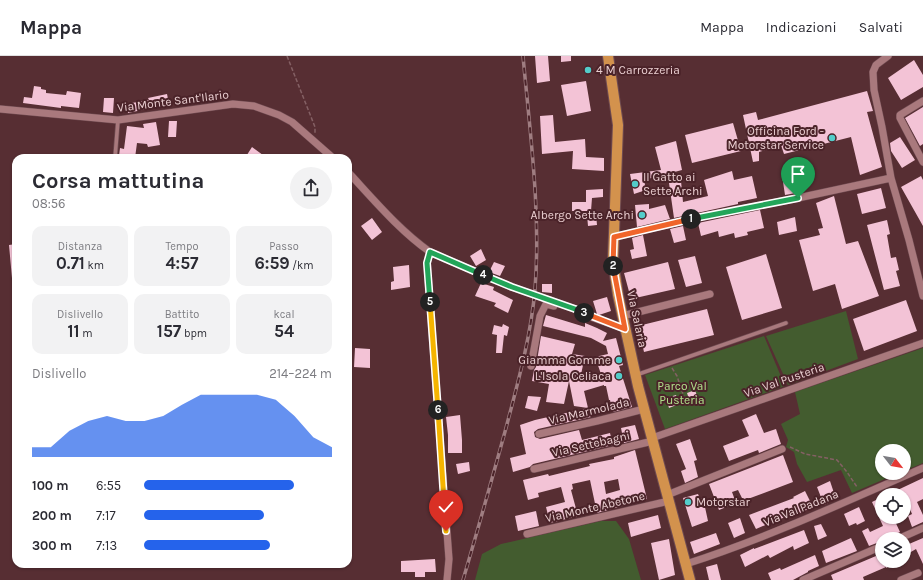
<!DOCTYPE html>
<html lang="it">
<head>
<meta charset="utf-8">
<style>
  :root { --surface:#fff; --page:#f2f2f3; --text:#2b2b33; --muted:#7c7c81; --line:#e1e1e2; --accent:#2563eb }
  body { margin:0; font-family:Karla,sans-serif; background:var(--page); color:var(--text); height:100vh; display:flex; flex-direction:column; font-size:15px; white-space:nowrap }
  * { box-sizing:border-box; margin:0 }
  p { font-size:13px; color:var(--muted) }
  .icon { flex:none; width:22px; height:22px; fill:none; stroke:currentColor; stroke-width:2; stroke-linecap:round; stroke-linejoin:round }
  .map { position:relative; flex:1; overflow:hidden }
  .side { position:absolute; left:12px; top:98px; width:340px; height:414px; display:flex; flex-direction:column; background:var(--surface); border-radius:12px; box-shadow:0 1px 3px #0004 }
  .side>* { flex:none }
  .needle { width:26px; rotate:121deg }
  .fabs { position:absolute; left:875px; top:388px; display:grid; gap:8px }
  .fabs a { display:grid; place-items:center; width:36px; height:36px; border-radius:50%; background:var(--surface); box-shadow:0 1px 3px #0004; font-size:20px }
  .pin { position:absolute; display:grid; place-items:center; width:34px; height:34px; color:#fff; margin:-41px -17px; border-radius:50% 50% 50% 0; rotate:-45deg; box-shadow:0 0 4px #0007 }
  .pin .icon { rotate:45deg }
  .km { position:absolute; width:20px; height:20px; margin:-10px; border-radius:50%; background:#222; color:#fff; font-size:11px; line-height:20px; text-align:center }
  .round { display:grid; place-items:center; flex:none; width:42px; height:42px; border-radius:21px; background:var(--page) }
  .overview { display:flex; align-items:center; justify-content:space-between; height:68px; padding:0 20px }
  h1 { font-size:22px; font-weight:700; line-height:30px }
  .figures { display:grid; grid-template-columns:repeat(3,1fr); gap:6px; height:68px; padding:4px 20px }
  .figures div { display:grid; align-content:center; border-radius:10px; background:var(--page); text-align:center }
  .figures b { font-size:17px; font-weight:700 }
  .figures small { font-size:11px; font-weight:400 }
  .figures p { font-size:11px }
  .chart { height:112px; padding:8px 20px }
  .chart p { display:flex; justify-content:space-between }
  .chart svg { width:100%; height:72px; margin-top:4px; fill:var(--accent); opacity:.7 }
  ul { padding:0 20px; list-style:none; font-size:13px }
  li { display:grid; grid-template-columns:64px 48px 1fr; align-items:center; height:30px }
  li i { height:10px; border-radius:5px; background:var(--accent) }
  header { display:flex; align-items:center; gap:24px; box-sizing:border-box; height:56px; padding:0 20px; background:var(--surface); border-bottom:1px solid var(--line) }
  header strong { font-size:19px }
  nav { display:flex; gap:22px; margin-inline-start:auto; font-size:14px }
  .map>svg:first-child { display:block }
  .green { fill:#435c2f }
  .building { fill:#f3c3d6; fill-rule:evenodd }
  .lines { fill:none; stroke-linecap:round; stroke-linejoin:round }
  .lane-casing { stroke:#704c52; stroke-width:5 }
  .street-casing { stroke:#704c52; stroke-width:8 }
  .primary-casing { stroke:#704c52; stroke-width:12 }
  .path { stroke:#846064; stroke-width:1.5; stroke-dasharray:4 2; stroke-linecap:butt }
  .lane { stroke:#a9797d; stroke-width:3.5 }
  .street { stroke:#a9797d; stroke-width:7 }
  .primary { stroke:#d3924d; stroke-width:10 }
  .rail-casing { stroke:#9f7d81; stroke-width:3.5 }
  .rail { stroke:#4b2329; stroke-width:2; stroke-dasharray:6; stroke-linecap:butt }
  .split-1-casing { stroke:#fff; stroke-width:8 }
  .split-2-casing { stroke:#fff; stroke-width:8 }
  .split-3-casing { stroke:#fff; stroke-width:8 }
  .split-4-casing { stroke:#fff; stroke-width:8 }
  .split-5-casing { stroke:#fff; stroke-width:8 }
  .split-6-casing { stroke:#fff; stroke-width:8 }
  .split-7-casing { stroke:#fff; stroke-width:8 }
  .split-1 { stroke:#22a559; stroke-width:5 }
  .split-2 { stroke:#f0652b; stroke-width:5 }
  .split-3 { stroke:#f0652b; stroke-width:5 }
  .split-4 { stroke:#22a559; stroke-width:5 }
  .split-5 { stroke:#22a559; stroke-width:5 }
  .split-6 { stroke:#f5b400; stroke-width:5 }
  .split-7 { stroke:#f5b400; stroke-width:5 }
  .poi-dot { fill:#53cdca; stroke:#4b2329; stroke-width:1.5 }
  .labels { text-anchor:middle; stroke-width:4; stroke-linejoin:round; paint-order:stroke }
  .poi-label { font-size:12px; fill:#eacfd1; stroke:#4b2329; text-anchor:end }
  .street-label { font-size:12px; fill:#eacfd1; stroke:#4b2329 }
  .park-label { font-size:12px; fill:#afe08a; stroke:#4b2329 }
</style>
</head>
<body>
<header>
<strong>Mappa</strong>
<nav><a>Mappa</a><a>Indicazioni</a><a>Salvati</a></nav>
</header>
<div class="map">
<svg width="923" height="524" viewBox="0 0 923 524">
  <rect width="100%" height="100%" fill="#572e33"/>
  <path class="green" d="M846 255 858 303 788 329 766 280Z
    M764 280 785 330 665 373 645 319Z
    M923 292V407L904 415V395H882V417H899L852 437 841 414 807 426 797 408 794 396 786 391 788 384 781 368 800 358 795 336Z
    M601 465H616L629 483 641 524H475L482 498 501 488Z"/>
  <path class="building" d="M535 0H548L550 25 537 27Z
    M561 0H571V5L561 6Z
    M914 4 923 19V31L901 44 888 22Z
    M586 25 591 55 567 60 561 29Z
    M34 30 41 31V33L46 34V37L66 39 67 35 81 37 79 52 61 50V52L23 47 24 41 32 42Z
    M867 35 873 55 867 56 882 111 860 119 851 81 784 98 781 89 759 96V105L753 106 743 59 756 56 758 64Z
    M167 38 169 48 128 57 126 48 149 44 148 42Z
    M104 42H114L113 57 103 56Z
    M923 51V88L920 90 905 62Z
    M553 59 555 86 585 83 586 101 604 102V115L572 113 573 95 542 98 540 60Z
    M169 65H177L176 81H168Z
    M156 66 160 89 148 91 147 88 137 87 135 102 119 100 120 92 124 93 127 70 144 72 143 68Z
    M733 67 741 95 692 107 685 79Z
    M900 81 915 104 902 112 891 95 890 87Z
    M676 85 682 114 644 124 646 134 634 138 630 118 661 114 655 91Z
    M252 91 267 102H245Z
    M732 115 734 124 752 120 757 142 738 146V148L674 162 669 127 681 125 683 146 708 140 704 124Z
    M797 117 801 136 785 139 782 119Z
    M921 120 923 124V170L901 131Z
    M881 132 886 152 862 158 857 138Z
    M603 133V141L592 142 591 155H572V146H586V134Z
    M834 140 846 188 858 185 879 240 842 253 835 228 813 235 799 184 820 179 818 173 823 172 816 147Z
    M649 148V153L665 149 670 163 637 171 635 149Z
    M760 154 764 172 747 176 748 179 735 182 734 177 719 181 718 175 701 180 698 167Z
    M596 158 597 169 588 170 587 159Z
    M795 161 797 175 779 179 777 166Z
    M372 162 382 176 372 184 361 170Z
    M887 164 890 178 887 179 891 202 896 201 899 214 896 215 900 230 884 234 867 169Z
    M683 170 686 184 674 187 670 173Z
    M643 179 647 200 632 203 630 194 634 193 632 182Z
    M16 188V221L12 222 9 189Z
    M481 193 486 204 476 210 470 200Z
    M766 198 782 252 742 264 726 211Z
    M695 200 702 227 686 231 678 204Z
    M494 206 505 210 500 220 489 216Z
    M668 206 675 233 631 243 624 217Z
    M409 209 410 231 391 234V226L394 225 393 211Z
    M481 227 494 231 493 234 513 244 508 257 494 250 496 247 475 240Z
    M542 228H552V237L542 236Z
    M607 241 611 255 599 259 597 258 593 245Z
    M906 244 917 275 864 295 853 263Z
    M707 253 714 279 644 296 638 270Z
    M546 259 585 271V267L597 272 607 277 603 285 616 282 623 309 619 310 632 351 613 356 610 344H609L606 330H604V329L584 335 588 352 574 350 569 325 564 348 546 346 549 328 532 325 534 314 536 311 541 280 575 288 572 298 585 300 580 323 601 318 595 301 608 298 606 290 591 282 543 270Z
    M503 268 509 271 507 280 504 279 502 297H496L497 279 492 278 494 269 502 271Z
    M355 292 370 293V312L354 311Z
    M695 334 698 343 690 346 687 337Z
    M676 339 679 348 669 352 666 342Z
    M528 340 541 341 537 355 525 352Z
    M588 352 591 361 538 373 534 376 535 381 540 383 579 374 582 384 610 377 613 389 533 408 530 411 513 416 510 402 526 398 520 369 535 364Z
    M756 358 764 377 776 373 781 388 759 397 758 394 729 405 723 390 749 380 742 364Z
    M460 359 462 384V397H448V379L446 361Z
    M635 369 639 383 624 387 621 372Z
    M690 383 697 404 694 405 698 421 685 427 681 415 686 413 676 388Z
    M635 394 647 443 597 457 590 424 572 428 573 433 571 434 578 460 550 467 546 451 565 446 561 431 538 437 539 441 528 444 523 424 548 418 549 420 590 410 589 408 614 403V401ZM618 423 620 434 606 438 604 426Z
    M783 399 793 426 745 444V443L743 444 738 434 732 436 736 447 719 454 709 428Z
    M469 406 470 415 458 418 456 408Z
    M923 422V443L917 446 923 459V466L912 471 908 460 912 458 904 439H887Z
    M830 425 836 443 824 449 817 431Z
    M805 435 813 451 800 457 798 454 777 465V464L756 473 749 459 794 442 793 441Z
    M698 438 700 443 703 442 708 465 692 471 683 442Z
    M882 441V461H893L900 476 886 483H882V485L869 490 862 475 868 472 870 476 883 470 872 446Z
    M859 451 865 465 857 469 856 467 849 470 844 458Z
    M536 455 539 470 518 475 515 460Z
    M658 459 661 472 631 481 628 467Z
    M740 462 745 477 734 482 728 467Z
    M821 468 827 480 818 484 814 470Z
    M804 474 809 487 794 494 793 490 770 502 768 499 745 511 740 499 754 492V493Z
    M716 477 720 488 694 498 690 486Z
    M851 482 857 495 826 507 822 495Z
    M923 482V508L916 493 904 500V488L909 486V488Z
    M669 483 675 519 659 524 651 487Z
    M815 499 819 510 808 515V516L793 524H771L768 517 780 512 781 514Z
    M876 500 877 502 882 500V505H899L886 512V511L863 521 864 524H833L831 519Z
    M435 503 436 516H425V521H415V516H401V505Z
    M717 508 721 524H709L706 511Z"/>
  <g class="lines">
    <g class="lane-casing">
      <path id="lane" d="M115 102 118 64
        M636 319 786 267"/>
    </g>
    <g class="street-casing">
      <path id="street" d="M888 0 876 9 873 16 874 34 882 71 891 122 909 184 923 240
        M923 45 900 59V62L923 106
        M0 53 118 64 233 48 254 50 279 59 292 66 333 102
        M348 116C374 144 399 174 430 196L512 231 575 253 591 261 625 273
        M614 181 709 159 798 142 891 122
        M430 196 427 207 449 503 447 524
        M622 260 710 238
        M531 310 540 260 546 248 554 250
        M539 378 597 365 644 353
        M652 382 923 287
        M534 413 653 385
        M667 439 782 393
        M527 478 669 445
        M898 483 923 472
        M686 508C767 482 845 446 923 412
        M803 524 882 490
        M901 524 918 517"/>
    </g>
    <g class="primary-casing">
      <path id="primary" d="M608 0 618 69 613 205 618 239 638 330 690 524"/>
    </g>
    <path class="path" d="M287 0 315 71V77
      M672 312 677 320 685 344
      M790 391 805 398 837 404 847 416 857 431"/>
    <use href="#lane" class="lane"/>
    <use href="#street" class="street"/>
    <use href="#primary" class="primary"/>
    <g class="rail-casing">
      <path id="rail" d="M463 524C478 473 492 423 506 372 518 326 531 280 535 233 541 156 530 77 523 0"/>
    </g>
    <use href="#rail" class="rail"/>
  </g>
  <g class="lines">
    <g class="split-1-casing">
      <path id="split-1" d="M691 163 798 142"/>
    </g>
    <g class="split-2-casing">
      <path id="split-2" d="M613 210 614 181 691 163"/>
    </g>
    <g class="split-3-casing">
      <path id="split-3" d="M584 257 625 273 613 210"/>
    </g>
    <g class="split-4-casing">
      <path id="split-4" d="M483 219 512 231 575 253 584 257"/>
    </g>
    <g class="split-5-casing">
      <path id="split-5" d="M430 246 427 207 430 196 483 219"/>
    </g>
    <g class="split-6-casing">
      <path id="split-6" d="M430 246 438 354"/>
    </g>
    <g class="split-7-casing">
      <path id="split-7" d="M438 354 446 475"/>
    </g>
    <use href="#split-1" class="split-1"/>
    <use href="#split-2" class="split-2"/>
    <use href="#split-3" class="split-3"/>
    <use href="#split-4" class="split-4"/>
    <use href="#split-5" class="split-5"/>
    <use href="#split-6" class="split-6"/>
    <use href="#split-7" class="split-7"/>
  </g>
  <g class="poi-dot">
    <circle cx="588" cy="14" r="4"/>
    <circle cx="832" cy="82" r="4"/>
    <circle cx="635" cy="128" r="4"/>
    <circle cx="642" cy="159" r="4"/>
    <circle cx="619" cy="304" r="4"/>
    <circle cx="619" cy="320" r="4"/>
    <circle cx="688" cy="446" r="4"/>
  </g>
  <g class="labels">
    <g class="poi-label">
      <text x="596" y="18" text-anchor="start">4 M Carrozzeria</text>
      <text x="824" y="79">Officina Ford -<tspan x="824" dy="14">Motorstar Service</tspan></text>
      <text x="643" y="125" text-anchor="start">Il Gatto ai<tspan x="643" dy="14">Sette Archi</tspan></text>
      <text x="634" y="163">Albergo Sette Archi</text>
      <text x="611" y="308">Giamma Gomme</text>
      <text x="611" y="324">L'Isola Celiaca</text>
      <text x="696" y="450" text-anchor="start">Motorstar</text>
    </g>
    <g class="street-label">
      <text transform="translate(173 45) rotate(-7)" y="4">Via Monte Sant'Ilario</text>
      <text transform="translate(637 263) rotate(78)" y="4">Via Salaria</text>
      <text transform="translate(784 324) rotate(-19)" y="4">Via Val Pusteria</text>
      <text transform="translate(589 355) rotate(-13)" y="4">Via Marmolada</text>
      <text transform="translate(591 388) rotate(-13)" y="4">Via Settebagni</text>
      <text transform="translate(595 451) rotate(-13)" y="4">Via Monte Abetone</text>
      <text transform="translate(801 452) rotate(-22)" y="4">Via Val Padana</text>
    </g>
    <g class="park-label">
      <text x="682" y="334">Parco Val<tspan x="682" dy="14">Pusteria</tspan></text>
    </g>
  </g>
</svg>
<div class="fabs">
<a><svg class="needle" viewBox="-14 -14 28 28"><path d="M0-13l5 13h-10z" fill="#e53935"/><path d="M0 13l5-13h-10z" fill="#7c7c81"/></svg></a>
<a><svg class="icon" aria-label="locate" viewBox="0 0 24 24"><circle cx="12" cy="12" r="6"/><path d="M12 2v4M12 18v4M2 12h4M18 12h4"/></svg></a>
<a><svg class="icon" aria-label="layers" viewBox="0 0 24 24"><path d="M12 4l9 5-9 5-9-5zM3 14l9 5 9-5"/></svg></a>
</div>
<div class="pin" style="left:798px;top:142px;background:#1e9e55"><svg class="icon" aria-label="arrive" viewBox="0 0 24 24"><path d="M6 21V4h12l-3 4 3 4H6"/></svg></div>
<div class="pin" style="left:446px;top:475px;background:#d93025"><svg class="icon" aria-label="check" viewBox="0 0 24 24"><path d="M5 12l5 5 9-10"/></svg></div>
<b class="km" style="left:691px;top:163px">1</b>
<b class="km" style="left:613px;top:210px">2</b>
<b class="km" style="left:584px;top:257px">3</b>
<b class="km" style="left:483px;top:219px">4</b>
<b class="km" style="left:430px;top:246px">5</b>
<b class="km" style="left:438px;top:354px">6</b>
<section class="side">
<div class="overview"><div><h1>Corsa mattutina</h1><p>08:56</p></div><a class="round"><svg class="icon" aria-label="share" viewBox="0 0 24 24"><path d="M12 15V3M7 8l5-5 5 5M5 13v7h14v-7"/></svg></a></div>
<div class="figures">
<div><p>Distanza</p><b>0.71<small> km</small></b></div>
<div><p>Tempo</p><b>4:57</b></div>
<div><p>Passo</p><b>6:59<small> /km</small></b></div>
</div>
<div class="figures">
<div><p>Dislivello</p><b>11<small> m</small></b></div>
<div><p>Battito</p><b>157<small> bpm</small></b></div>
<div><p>kcal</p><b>54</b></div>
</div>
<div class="chart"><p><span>Dislivello</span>214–224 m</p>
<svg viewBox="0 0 160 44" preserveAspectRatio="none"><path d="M0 44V38L10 38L20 28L30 22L40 19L50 22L60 22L70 19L80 12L90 6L100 6L110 6L120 6L130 9L140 19L150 32L160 38V44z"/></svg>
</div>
<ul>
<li><b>100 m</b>6:55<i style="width:80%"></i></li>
<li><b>200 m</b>7:17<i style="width:64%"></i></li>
<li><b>300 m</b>7:13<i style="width:67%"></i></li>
</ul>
</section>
</div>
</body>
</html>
